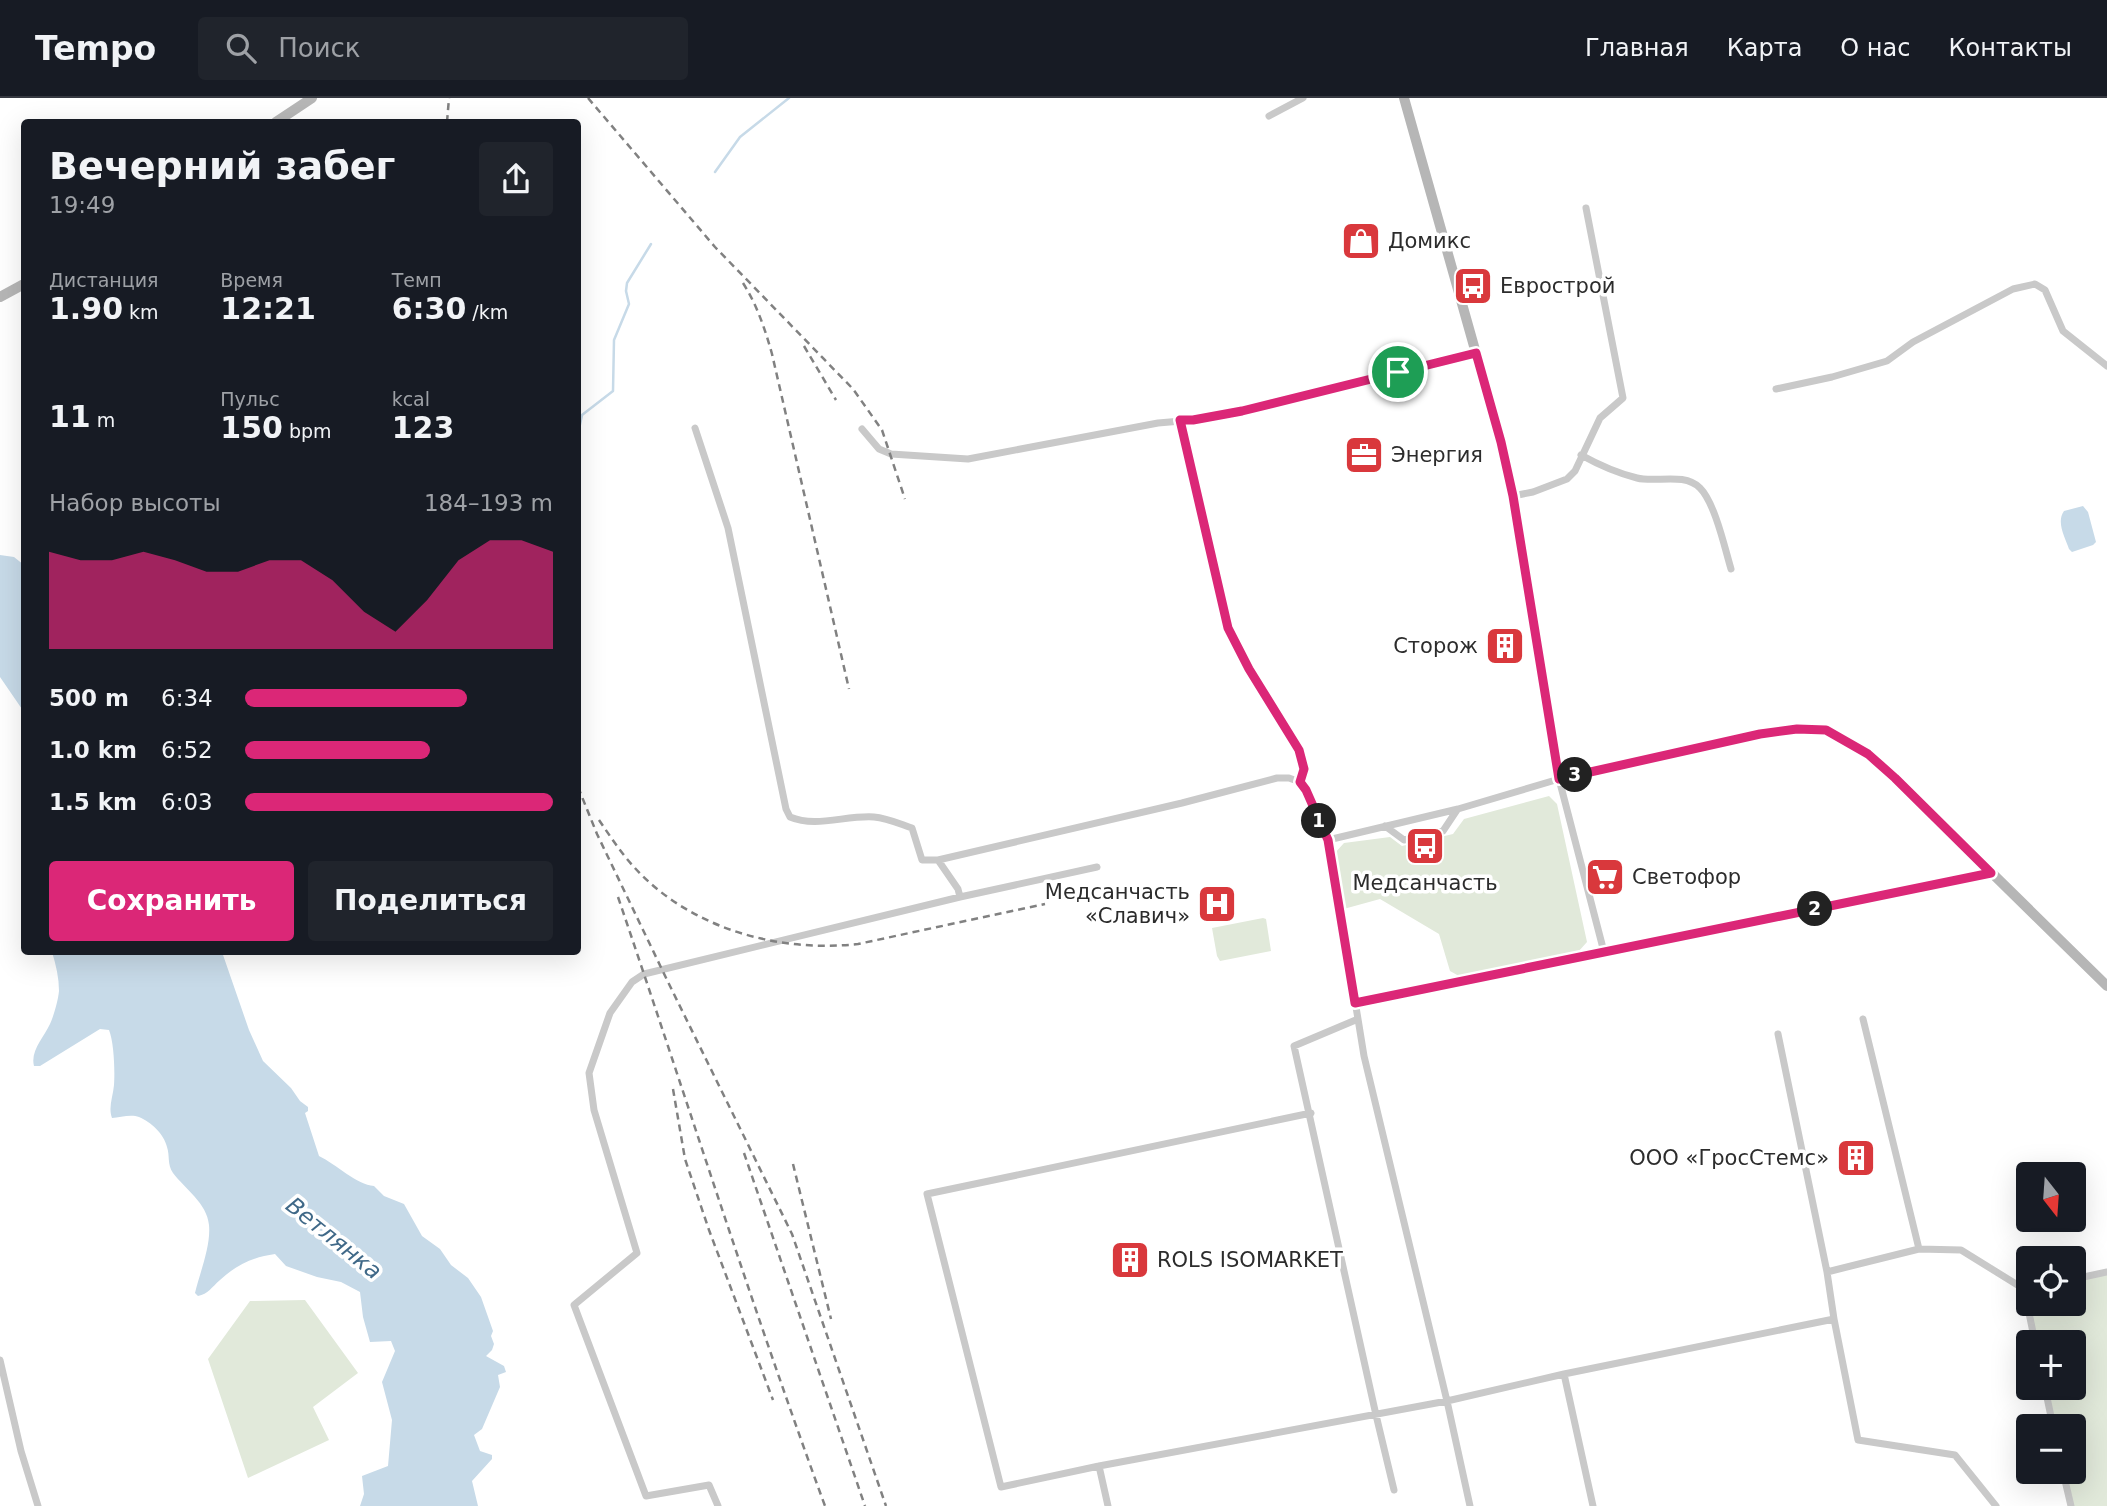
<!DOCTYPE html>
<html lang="ru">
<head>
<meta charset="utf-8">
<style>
  :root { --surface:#171b24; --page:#20242c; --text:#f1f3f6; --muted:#9ea1a6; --line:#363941; --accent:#db2777 }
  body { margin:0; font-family:"DejaVu Sans",sans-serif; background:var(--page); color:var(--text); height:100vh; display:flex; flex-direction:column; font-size:26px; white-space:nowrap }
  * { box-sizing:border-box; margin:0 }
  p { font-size:23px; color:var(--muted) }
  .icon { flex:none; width:38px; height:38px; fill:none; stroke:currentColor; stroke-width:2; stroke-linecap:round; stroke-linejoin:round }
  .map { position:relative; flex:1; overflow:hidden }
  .drawer { position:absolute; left:21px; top:21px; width:560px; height:836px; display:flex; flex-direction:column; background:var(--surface); border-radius:7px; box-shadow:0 7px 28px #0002 }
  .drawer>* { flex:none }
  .needle { width:46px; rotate:163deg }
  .buttons { position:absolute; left:2016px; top:1064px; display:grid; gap:14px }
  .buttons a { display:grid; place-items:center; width:70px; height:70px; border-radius:7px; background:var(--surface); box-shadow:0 7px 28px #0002; font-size:35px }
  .pin { position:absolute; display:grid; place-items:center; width:60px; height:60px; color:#fff; margin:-30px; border:4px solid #fff; border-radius:50%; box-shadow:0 2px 7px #0007 }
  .km { position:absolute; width:35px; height:35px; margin:-18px; border-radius:50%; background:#222; color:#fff; font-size:19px; line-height:35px; text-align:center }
  .round { display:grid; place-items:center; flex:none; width:74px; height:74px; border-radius:7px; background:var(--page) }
  .overview { display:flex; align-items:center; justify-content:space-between; height:119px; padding:0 28px }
  h1 { font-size:38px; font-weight:600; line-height:52px }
  .metrics { display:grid; grid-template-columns:repeat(3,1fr); gap:10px; height:119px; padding:7px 28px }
  .metrics div { display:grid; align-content:center }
  .metrics b { font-size:30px; font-weight:600 }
  .metrics small { font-size:19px; font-weight:400 }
  .metrics p { font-size:19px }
  .chart { height:196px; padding:14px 28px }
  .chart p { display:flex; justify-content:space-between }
  .chart svg { width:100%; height:126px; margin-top:7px; fill:var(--accent); opacity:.7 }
  .primary-button { display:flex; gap:14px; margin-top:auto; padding:14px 28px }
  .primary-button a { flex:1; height:80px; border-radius:7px; background:var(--accent); color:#fff; font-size:28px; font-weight:600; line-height:80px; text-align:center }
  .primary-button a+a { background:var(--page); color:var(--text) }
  ul { padding:0 28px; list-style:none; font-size:23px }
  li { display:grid; grid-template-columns:112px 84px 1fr; align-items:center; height:52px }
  li i { height:18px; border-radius:9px; background:var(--accent) }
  header { display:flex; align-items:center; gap:42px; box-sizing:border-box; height:98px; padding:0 35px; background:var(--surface); border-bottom:2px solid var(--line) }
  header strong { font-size:33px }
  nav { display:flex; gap:38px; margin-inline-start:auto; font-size:24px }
  .search { width:490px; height:63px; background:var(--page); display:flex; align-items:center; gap:18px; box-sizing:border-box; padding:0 24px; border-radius:7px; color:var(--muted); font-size:26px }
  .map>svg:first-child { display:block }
  .green { fill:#e1e9da }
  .water { fill:#c7dae8 }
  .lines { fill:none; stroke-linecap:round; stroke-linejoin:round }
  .stream { stroke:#c7dae8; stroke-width:2.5 }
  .street { stroke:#c9c9c9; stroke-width:7 }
  .secondary { stroke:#b6b6b6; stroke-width:10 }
  .rail { stroke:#818181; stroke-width:2.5; stroke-dasharray:7 5; stroke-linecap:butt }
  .route-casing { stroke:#fff; stroke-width:14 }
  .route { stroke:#db2777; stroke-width:9 }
  .labels { text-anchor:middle; stroke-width:7; stroke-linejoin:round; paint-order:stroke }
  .poi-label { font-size:21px; fill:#2c2c2c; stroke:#fff; text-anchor:start }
  .water-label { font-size:23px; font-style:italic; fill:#406988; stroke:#fff }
</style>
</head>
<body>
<header>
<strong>Tempo</strong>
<div class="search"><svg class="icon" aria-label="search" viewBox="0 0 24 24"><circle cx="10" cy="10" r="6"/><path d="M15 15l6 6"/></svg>Поиск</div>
<nav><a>Главная</a><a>Карта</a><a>О нас</a><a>Контакты</a></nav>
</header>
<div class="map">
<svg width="2107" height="1408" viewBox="0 0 2107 1408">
  <rect width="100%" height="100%" fill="#fff"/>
  <path class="green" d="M1549 698 1557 706 1587 844 1578 854 1459 878 1450 873 1439 836 1380 801 1340 812 1334 756 1344 745 1390 739 1402 748 1453 736 1464 721Z
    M1263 820 1266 821 1271 853 1220 863 1217 858 1212 830Z
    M2107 1175V1408H2071L2063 1374H2074V1328H2054L2045 1290H2074V1244H2036L2024 1191 2028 1206H2074V1181Z
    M305 1202 358 1275 313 1309 329 1342 248 1380 208 1261 250 1203Z"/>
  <path class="water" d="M2083 408 2088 414 2096 444 2093 447 2072 454 2069 451C2065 439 2056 424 2064 413Z
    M0 457 14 459 24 467V614L0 579Z
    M52 854H222L249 932 263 963 291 990 300 1003 308 1009V1013L305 1015 319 1058C336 1066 357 1087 374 1088L384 1098 404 1106 422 1138 440 1151 451 1167 468 1180 481 1199 493 1233 491 1238 494 1246 492 1252 486 1258 504 1268 506 1274 498 1277 500 1289 482 1331 474 1337 480 1353 492 1357V1361L472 1383 478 1408H360L364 1396 362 1378 388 1368 392 1322 382 1284 395 1253 391 1243 370 1244 363 1219 360 1194 341 1184 317 1179 286 1168 275 1156C253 1159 236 1167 220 1182 212 1189 208 1196 198 1198L195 1195C200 1174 211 1148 209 1127 207 1105 185 1091 173 1075 167 1066 170 1058 167 1049 164 1036 151 1024 139 1019 132 1016 120 1019 112 1020 108 1009 113 999 114 987 115 973 114 944 109 932L100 931 40 968H34C30 953 44 939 50 926 54 917 58 903 59 893 59 880 56 867 52 854Z"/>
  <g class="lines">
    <path class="stream" d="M715 74 740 39 789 0
      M578 336 582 317 613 293 614 242 629 206 626 193 627 185 651 146"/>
    <path class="street" d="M1269 18 1303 0
      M1776 291 1832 279 1887 263 1913 244 2013 191 2035 186 2045 192 2063 233 2107 268
      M1180 322 1228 530 1249 571 1299 651 1304 671 1300 684
      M695 330 728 430 786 711 790 719C816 730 846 717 874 719 887 720 900 726 912 730L922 762H938L958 791 960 799
      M862 331 879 351 891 356 968 361 1158 325 1193 322 1242 313 1476 255
      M1581 357C1599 367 1617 375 1637 380 1656 385 1684 374 1700 390 1715 405 1725 451 1731 471
      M1513 398 1533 394 1567 381 1575 373 1600 320 1623 300 1586 110
      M1385 728 1404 742 1443 733 1457 712
      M1328 742 1458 711 1559 681 1604 854
      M938 762 1182 705 1277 680H1289L1300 684 1306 693 1328 742 1358 921 1294 948 1376 1317 1394 1392
      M1355 905 1991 775
      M1358 921 1364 958 1447 1303 1470 1408
      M1863 921 1919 1151
      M1311 1015 927 1096 1001 1389 1099 1368 1447 1303 1564 1276 1834 1221 1827 1174 1778 936
      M1827 1174 1919 1151 1961 1152 2024 1191
      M2074 1181 2107 1174
      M2028 1191H2024L2035 1244
      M1834 1221 1858 1342 1955 1357 1996 1408
      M0 1262 21 1353 38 1408
      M1564 1276 1593 1408
      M2045 1290 2053 1328
      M1099 1368 1108 1408
      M2063 1374 2071 1408
      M718 1408 709 1387 646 1398 574 1207 637 1155 594 1012 589 975 610 915 632 884 644 876 960 799 1097 769"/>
    <path class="secondary" d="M1404 0 1501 344 1513 398 1559 681 1760 636 1797 631 1826 633 1868 656 1895 680 2107 888
      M276 24 312 0
      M0 199 24 186"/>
    <path class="rail" d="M588 0 715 149 853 291 882 332 905 401
      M447 24 449 0
      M743 185C757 207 765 231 772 256L849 591
      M804 248 836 302
      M578 689 597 736 668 884 792 1136 886 1408
      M599 722C610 738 621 755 634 769 689 830 778 855 858 846L1045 806
      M618 799C687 1002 751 1206 825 1408
      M673 991 685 1061 709 1132 773 1302
      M744 1055 865 1408
      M793 1066 831 1221"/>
  </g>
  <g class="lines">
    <g class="route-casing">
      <path id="route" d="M1476 255 1501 344 1513 398 1559 681 1760 636 1797 631 1826 632 1868 656 1895 680 1991 775 1355 905 1328 742 1306 692 1300 684 1304 671 1299 652 1249 571 1228 530 1180 322H1193L1242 313Z"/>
    </g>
    <use href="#route" class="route"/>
  </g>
  <defs>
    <g id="shop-square" transform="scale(2.0125)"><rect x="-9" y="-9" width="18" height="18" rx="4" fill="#d9383c" stroke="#fff"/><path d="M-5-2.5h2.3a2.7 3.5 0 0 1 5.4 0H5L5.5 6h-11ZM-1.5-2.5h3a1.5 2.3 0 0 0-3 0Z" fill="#fff"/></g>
    <g id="bus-square" transform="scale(2.0125)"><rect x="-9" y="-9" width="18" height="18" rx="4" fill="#d9383c" stroke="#fff"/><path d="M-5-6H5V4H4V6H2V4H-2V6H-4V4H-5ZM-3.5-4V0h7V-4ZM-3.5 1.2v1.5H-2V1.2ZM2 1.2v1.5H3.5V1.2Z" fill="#fff"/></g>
    <g id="office-square" transform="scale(2.0125)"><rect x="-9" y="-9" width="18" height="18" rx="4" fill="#d9383c" stroke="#fff"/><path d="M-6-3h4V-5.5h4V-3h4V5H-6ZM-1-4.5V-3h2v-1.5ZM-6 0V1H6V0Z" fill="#fff"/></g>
    <g id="building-square" transform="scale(2.0125)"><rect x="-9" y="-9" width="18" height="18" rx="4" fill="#d9383c" stroke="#fff"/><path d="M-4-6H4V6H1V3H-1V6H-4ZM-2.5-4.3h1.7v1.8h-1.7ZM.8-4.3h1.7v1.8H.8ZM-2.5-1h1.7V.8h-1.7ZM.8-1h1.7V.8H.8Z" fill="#fff"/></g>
    <g id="supermarket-square" transform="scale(2.0125)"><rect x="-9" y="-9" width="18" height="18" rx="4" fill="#d9383c" stroke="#fff"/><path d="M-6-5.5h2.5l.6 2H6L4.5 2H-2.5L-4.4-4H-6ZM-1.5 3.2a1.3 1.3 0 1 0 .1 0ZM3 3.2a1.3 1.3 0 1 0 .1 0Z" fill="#fff"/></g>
    <g id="hospital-square" transform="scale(2.0125)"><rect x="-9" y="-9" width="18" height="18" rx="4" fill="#d9383c" stroke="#fff"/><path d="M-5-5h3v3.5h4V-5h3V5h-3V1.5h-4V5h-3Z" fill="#fff"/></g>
  </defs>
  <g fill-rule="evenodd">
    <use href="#shop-square" x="1361" y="143"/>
    <use href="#bus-square" x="1473" y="188"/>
    <use href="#office-square" x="1364" y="357"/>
    <use href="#building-square" x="1505" y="548"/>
    <use href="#bus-square" x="1425" y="748"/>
    <use href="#supermarket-square" x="1605" y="779"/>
    <use href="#hospital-square" x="1217" y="806"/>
    <use href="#building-square" x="1856" y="1060"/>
    <use href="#building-square" x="1130" y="1162"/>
  </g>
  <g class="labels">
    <g class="poi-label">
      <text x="1388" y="150">Домикс</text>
      <text x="1500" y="195">Еврострой</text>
      <text x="1391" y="364">Энергия</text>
      <text x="1478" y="555" text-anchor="end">Сторож</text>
      <text x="1632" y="786">Светофор</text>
      <text x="1425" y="792" text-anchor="middle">Медсанчасть</text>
      <text x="1190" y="801" text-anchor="end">Медсанчасть<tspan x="1190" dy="24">«Славич»</tspan></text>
      <text x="1829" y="1067" text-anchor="end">ООО «ГросСтемс»</text>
      <text x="1157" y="1169">ROLS ISOMARKET</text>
    </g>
    <g class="water-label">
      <text transform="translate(334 1140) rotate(39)" y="8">Ветлянка</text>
    </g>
  </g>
</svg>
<div class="buttons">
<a><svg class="needle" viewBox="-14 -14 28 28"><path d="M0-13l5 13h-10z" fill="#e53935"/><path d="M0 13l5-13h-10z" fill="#9ea1a6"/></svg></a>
<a><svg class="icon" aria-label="locate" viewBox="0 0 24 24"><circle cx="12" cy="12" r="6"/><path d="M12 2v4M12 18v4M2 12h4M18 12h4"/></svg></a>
<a>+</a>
<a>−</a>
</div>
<div class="pin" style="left:1398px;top:274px;background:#1e9e55"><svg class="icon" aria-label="arrive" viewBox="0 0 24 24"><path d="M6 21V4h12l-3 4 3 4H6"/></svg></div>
<b class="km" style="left:1319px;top:723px">1</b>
<b class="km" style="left:1815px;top:811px">2</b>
<b class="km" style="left:1575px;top:677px">3</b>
<section class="drawer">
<div class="overview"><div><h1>Вечерний забег</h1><p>19:49</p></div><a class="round"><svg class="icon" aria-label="share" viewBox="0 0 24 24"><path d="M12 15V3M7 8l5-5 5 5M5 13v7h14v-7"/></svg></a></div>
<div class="metrics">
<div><p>Дистанция</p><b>1.90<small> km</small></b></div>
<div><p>Время</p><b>12:21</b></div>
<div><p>Темп</p><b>6:30<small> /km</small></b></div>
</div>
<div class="metrics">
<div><b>11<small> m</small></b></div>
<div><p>Пульс</p><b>150<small> bpm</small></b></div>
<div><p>kcal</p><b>123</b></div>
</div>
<div class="chart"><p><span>Набор высоты</span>184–193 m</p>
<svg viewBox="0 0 160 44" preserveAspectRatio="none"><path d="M0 44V10L10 13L20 13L30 10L40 13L50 17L60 17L70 13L80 13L90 20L100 31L110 38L120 27L130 13L140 6L150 6L160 10V44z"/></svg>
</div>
<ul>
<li><b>500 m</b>6:34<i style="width:72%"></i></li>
<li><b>1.0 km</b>6:52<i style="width:60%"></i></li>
<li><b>1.5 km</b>6:03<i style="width:100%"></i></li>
</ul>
<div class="primary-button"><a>Сохранить</a><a>Поделиться</a></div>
</section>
</div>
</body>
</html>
